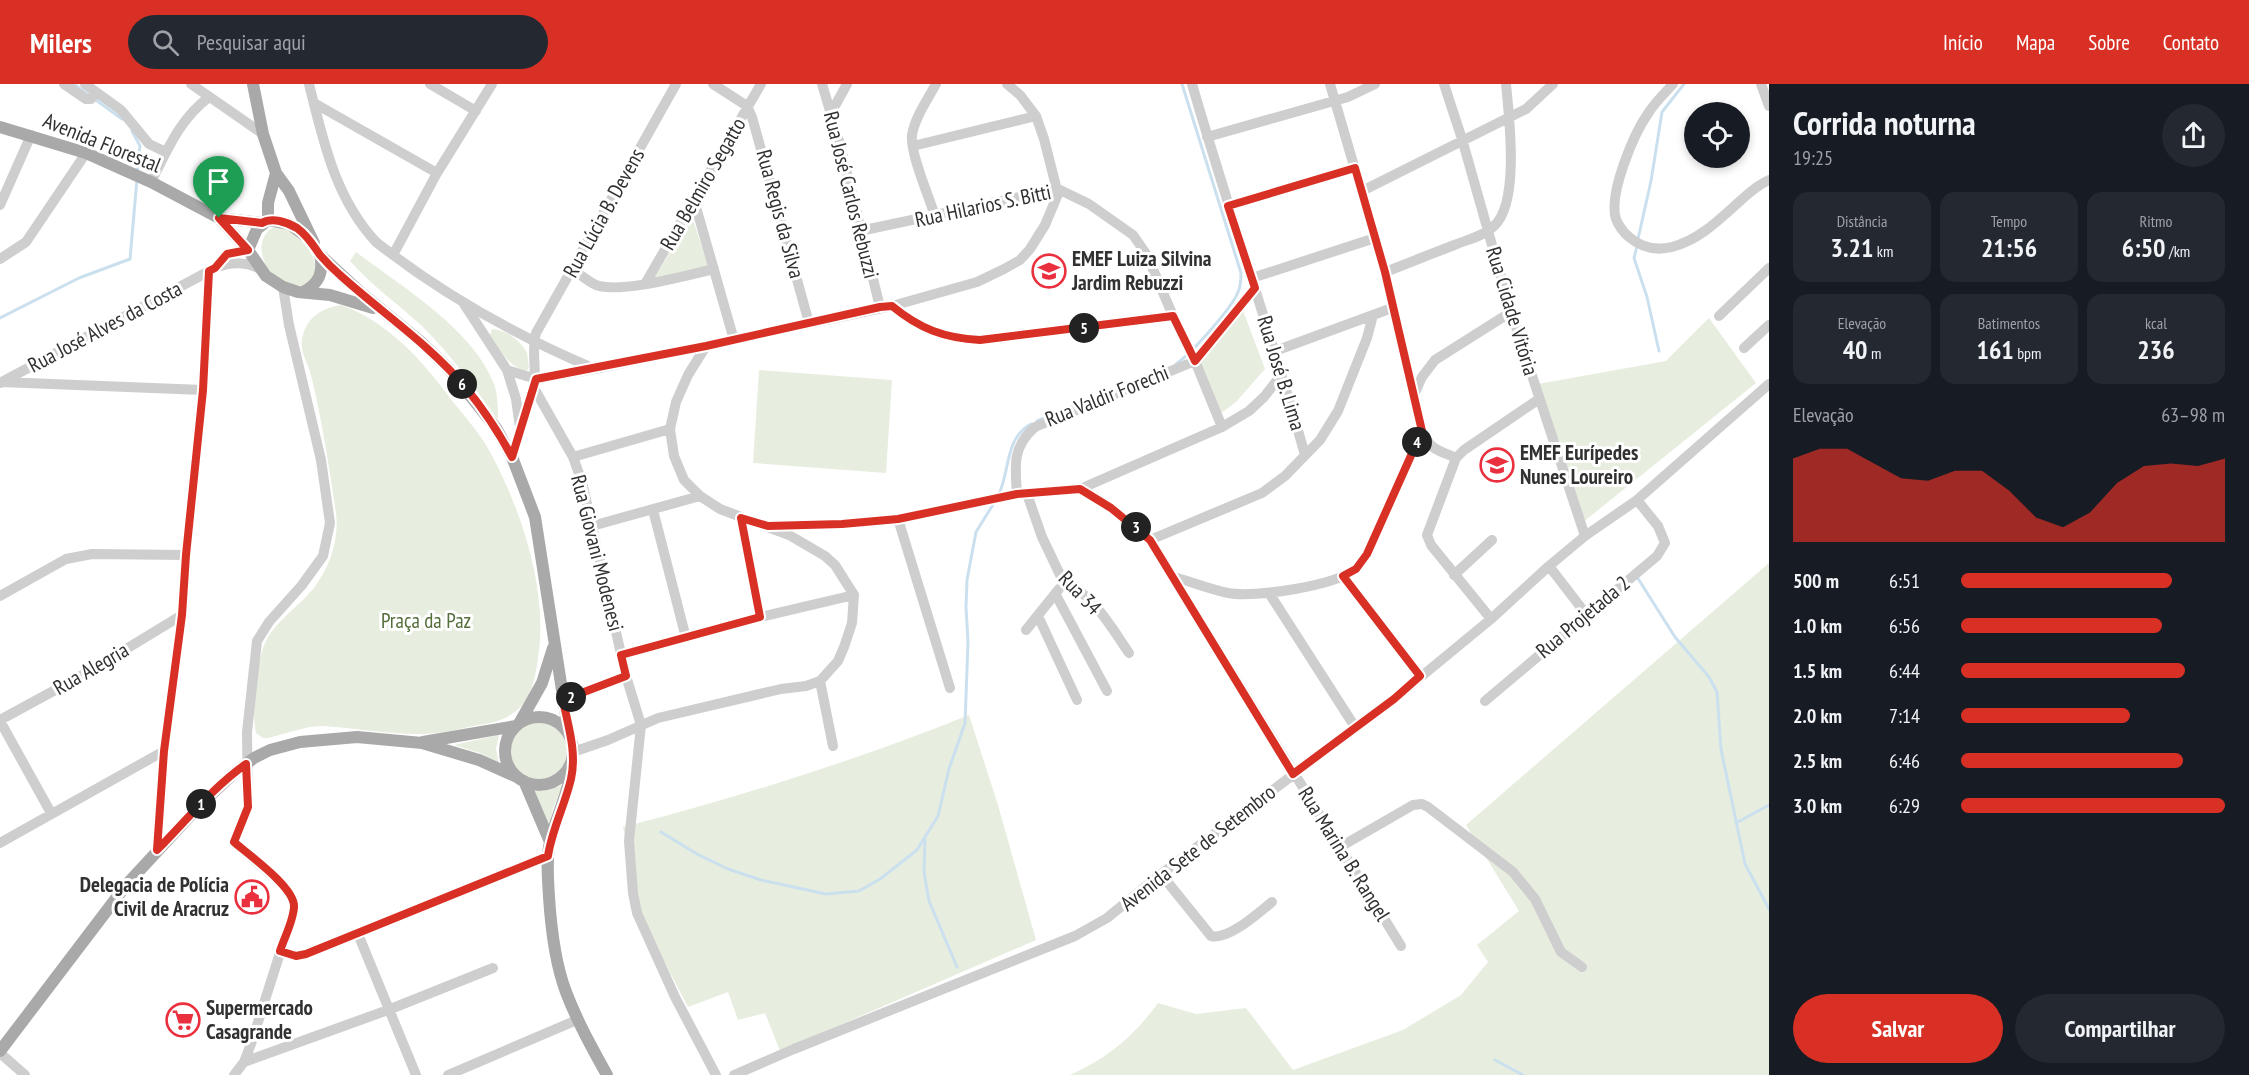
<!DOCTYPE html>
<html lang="pt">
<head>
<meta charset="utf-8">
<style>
  :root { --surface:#171b24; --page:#242831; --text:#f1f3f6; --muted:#9ea1a6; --accent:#d93025 }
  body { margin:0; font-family:"PT Sans Narrow",sans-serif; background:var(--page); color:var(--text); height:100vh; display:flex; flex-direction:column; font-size:22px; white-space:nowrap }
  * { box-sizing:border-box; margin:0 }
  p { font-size:20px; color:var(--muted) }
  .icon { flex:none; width:33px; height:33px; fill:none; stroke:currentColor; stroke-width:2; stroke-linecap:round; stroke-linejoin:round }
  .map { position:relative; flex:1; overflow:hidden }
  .sheet { display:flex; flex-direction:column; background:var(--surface); width:480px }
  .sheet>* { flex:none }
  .fabs { position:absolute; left:1684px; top:18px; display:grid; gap:12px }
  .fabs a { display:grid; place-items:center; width:66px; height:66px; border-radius:50%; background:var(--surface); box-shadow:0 3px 9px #0003; font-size:30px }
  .pin { position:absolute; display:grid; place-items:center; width:51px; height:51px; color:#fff; margin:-62px -26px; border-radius:50% 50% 50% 0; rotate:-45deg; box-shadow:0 0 6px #0007 }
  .pin .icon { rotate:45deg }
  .km { position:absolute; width:30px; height:30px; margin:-15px; border-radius:50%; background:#222; color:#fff; font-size:16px; line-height:30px; text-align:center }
  .round { display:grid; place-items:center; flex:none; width:63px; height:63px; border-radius:32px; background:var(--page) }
  .summary { display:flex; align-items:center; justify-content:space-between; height:102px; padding:0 24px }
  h1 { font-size:33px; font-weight:700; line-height:45px }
  .stats { display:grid; grid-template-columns:repeat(3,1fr); gap:9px; height:102px; padding:6px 24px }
  .stats div { display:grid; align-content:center; border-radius:15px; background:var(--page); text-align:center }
  .stats b { font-size:26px; font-weight:700 }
  .stats small { font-size:16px; font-weight:400 }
  .stats p { font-size:16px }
  .chart { height:168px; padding:12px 24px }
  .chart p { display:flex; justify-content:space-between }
  .chart svg { width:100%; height:108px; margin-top:6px; fill:var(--accent); opacity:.7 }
  .button { display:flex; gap:12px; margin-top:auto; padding:12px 24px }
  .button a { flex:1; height:69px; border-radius:36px; background:var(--accent); color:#fff; font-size:24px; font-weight:700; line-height:69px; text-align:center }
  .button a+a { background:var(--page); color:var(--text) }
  ul { padding:0 24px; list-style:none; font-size:20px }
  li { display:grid; grid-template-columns:96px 72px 1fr; align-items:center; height:45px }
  li i { height:15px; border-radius:8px; background:var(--accent) }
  header { display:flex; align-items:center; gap:36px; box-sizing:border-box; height:84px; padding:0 30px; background:var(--accent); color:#fff }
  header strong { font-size:28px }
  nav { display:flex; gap:33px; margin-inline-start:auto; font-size:21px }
  .search { width:420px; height:54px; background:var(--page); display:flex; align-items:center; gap:15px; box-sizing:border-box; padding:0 21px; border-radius:33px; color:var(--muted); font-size:22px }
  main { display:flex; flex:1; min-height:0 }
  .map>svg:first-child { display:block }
  .green { fill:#e7eedf }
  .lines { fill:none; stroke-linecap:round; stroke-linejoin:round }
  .stream { stroke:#cbe0ee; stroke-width:3 }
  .minor { stroke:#cecece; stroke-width:10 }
  .major { stroke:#a9a9a9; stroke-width:12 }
  .route-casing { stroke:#fff; stroke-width:12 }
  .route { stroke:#d93025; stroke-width:8 }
  .labels { text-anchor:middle; stroke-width:6; stroke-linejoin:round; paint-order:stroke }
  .street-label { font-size:21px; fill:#313131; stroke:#fff }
  .poi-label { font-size:21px; font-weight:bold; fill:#313131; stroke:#fff; text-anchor:start }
  .park-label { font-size:21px; fill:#546e3c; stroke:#fff }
</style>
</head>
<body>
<header>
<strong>Milers</strong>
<div class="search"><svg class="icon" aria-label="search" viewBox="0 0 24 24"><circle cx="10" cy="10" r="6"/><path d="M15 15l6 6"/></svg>Pesquisar aqui</div>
<nav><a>Início</a><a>Mapa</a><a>Sobre</a><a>Contato</a></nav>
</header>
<main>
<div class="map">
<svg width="1769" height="991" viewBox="0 0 1769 991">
  <rect width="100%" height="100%" fill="#fff"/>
  <path class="green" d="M692 133 709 184 654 194Z
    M272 144C277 144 281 144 286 146 300 152 321 174 314 191 313 195 308 199 306 202 296 202 286 200 278 194 261 182 254 157 272 144Z
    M356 168C401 202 473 245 494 300 498 311 498 324 498 336 474 303 451 271 422 242 398 220 372 202 350 177Z
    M1239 216 1265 285 1236 318 1220 330 1194 277Z
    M341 221C387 237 422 276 450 314 462 329 476 345 486 361 520 420 549 506 538 574 535 595 531 618 512 630 500 638 487 640 473 642 457 646 441 649 424 650 393 651 355 644 324 642L309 643 268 654H263L256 649C251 625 256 574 268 553 278 538 290 528 303 516 326 494 340 460 336 429 329 383 322 336 311 291 307 276 298 266 303 251 308 232 323 224 341 221Z
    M1709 234 1756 299 1582 439 1538 300 1666 277Z
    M492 245C505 245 521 257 527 269 528 273 528 279 529 283L527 287C507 282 501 267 490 251Z
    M759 286 892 296 886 389 753 379Z
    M1769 479V991H1070C1108 974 1134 952 1158 919L1196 930 1246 924 1293 986 1403 946 1461 911 1488 878 1477 861 1519 827 1466 741Z
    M969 631 998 721 1036 856 780 967 765 929 738 936 728 908 688 923 642 835 623 743C740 713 857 676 969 631Z
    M509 667a29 29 0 1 1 58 0a29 29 0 1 1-58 0Z
    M499 651 496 665 499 679 480 669 454 661Z
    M564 700 553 724 548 750 532 707 549 706Z"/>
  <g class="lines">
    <path class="stream" d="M74 0 122 35
      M132 47 140 62 137 89
      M1638 155 1651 97 1662 28 1684 0
      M1637 162 1634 174 1647 213 1659 267
      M0 234 79 194 130 175 137 95
      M1176 280C1191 270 1232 224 1238 208 1241 202 1241 195 1241 189L1182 0
      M1037 337 1081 319
      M999 410C1010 386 1005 354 1031 340
      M1637 493 1675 553 1709 593 1717 608 1721 665 1745 780 1769 825
      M1736 739 1769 721
      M661 748 697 770 728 785 761 796 826 810 859 807 880 795 917 766 938 732 949 685 965 639 968 558 966 523 967 496 976 448 994 419
      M925 756 924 788 929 817 957 883
      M1495 976 1523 991"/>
    <path class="minor" d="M64 0 86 15H91L96 8
      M85 0 121 26 149 60 166 68
      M191 0 263 50
      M309 0C323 56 335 114 376 158 442 210 517 252 595 285
      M430 0 476 27
      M713 0 747 22 752 33 809 239
      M822 0 839 57 880 223
      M1192 0C1228 124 1270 246 1305 371
      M1330 0 1385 188 1422 347C1430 366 1438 366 1456 374
      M1444 0 1462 55 1511 228 1585 452
      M1673 0C1665 9 1656 17 1649 28 1634 49 1608 110 1616 135 1618 141 1624 149 1629 153 1642 164 1656 167 1672 163 1699 156 1719 136 1740 117 1749 109 1757 101 1769 96
      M1761 0 1769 22
      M314 19 437 89
      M831 29 847 0
      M1207 53 1348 13 1375 0
      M913 62 1036 32
      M151 98C168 65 179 36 209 13
      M1362 107 1526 25 1553 0
      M694 116 734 256
      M0 121 31 51
      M1228 122 1355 84
      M935 132C929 113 910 69 912 51 915 33 928 15 936 0
      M860 147 1058 105 1089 120 1133 151 1147 171 1173 232 1195 277 1222 343
      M393 171 437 89 492 0
      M0 175 26 158 86 69
      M215 184 227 170 248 166
      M572 185C580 190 587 197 596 201 621 210 687 191 714 185
      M1385 188C1409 179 1433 169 1457 160 1469 155 1484 152 1494 142 1520 119 1509 32 1506 0
      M1252 194 1375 154
      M645 200 761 0
      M464 220 507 286 516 315 520 343
      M892 222C920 245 944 254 980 256L1173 232
      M1719 232 1769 184
      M1744 264 1769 241
      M1275 267 1392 224
      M507 286 536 295 595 285 892 222 977 198 1004 185 1020 176 1030 165 1045 141 1058 110 1044 55 1036 32 1020 11 1007 0
      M1 298 203 306
      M0 299 215 184C230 178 245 177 260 185
      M534 304 573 373 582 398 626 592 641 641 629 757 633 809 637 829 675 913 716 991
      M1413 313 1422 293 1435 276 1511 228
      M512 373 534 304C537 285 531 267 536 249L676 0
      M573 373 670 345
      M1080 405 1222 343 1249 327 1264 313 1281 291
      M1017 410C1015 382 1012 363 1035 343L1195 277 1255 204
      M1027 410 1042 453 1063 497C1093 510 1111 543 1129 569
      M653 426 686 554
      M741 434 760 533
      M898 435 950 604
      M592 442 700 412
      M768 442 842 440 898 435 1017 410 1080 405 1111 424 1131 439 1150 456 1401 862
      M1150 456 1262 409 1285 392 1320 356 1338 327 1367 254 1373 231
      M1549 482 1586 530
      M1454 491 1492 456
      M1343 492 1420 593
      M1174 493C1192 498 1210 505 1228 509 1254 514 1335 502 1355 485 1360 481 1363 475 1367 470L1422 347
      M1269 509 1355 643
      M1056 511 1107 607
      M0 512 66 475 92 470 186 471
      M1038 532 1077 616
      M1491 535 1431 461 1427 451 1456 374 1464 366 1539 315
      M1026 546 1059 505
      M621 571 760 533 854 511
      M820 597 833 662
      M563 616 626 592
      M1485 617 1657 472 1665 459 1658 442 1637 416
      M0 636 90 587 182 531
      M0 637 51 729
      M573 668 608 656 658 634 781 605 806 602 820 597 838 577 844 563 852 539 854 511 835 481 825 472 789 451 720 425 700 412 684 396 674 372 670 345 676 318 688 291 706 262
      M0 759 164 667
      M1340 763 1413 721 1422 720 1428 723 1513 788 1535 815 1561 868 1582 883
      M157 766 164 667 182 531 186 471 203 306 209 187
      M1161 790 1211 852C1229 856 1258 829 1272 818
      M358 850 416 991
      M280 867 296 872 306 870 548 772
      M0 969 25 991
      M244 978 388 926 493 884
      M234 991 244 978 251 960 294 825 293 814 286 804 234 758 248 723 247 648 257 557 269 538 302 501 323 472 330 439 321 376 289 241 283 203
      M448 991 577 936
      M734 991 794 965 1075 852 1107 834 1161 790 1394 615 1491 535 1549 482 1585 452 1637 416 1769 300"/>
    <path class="major" d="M253 0 263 50 276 89 289 107 314 159
      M0 43 86 69 151 98 219 134 248 166 266 192 283 203 298 208 330 211 373 224
      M219 134 262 139
      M268 136V119L276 89
      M248 166 257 145 268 136 289 140 311 156
      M319 170 361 209 422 259 448 284 496 344 512 373 535 433 569 651
      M303 208C319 200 324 188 320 171
      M505 667a34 34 0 1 1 68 0a34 34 0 1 1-68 0Z
      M520 638 542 599 553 564
      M423 658 516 642
      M573 674C571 704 557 729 550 758 546 775 548 795 549 813 551 844 555 879 566 908 577 937 592 964 607 991
      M524 697 550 758
      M0 967 127 800 203 718 233 690 254 674 270 666 300 658 357 653 422 659 479 676 517 693"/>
  </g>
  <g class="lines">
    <g class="route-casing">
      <path id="route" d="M1355 84 1385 188 1422 347 1367 470 1356 485 1343 492 1420 592 1394 615 1293 690 1150 456 1111 424 1080 405 1017 410 898 435 842 440 768 442 741 434 760 533 621 571 626 592 563 616C568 642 577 668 571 695 565 721 552 745 548 772L306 870 296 872 280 867C284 854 294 836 294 822 294 803 249 771 234 758L248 723 246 680C212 704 186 737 157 766L164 667 182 531 186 471 203 306 209 187 215 184 227 170 248 166 219 134 262 139C272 133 287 138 297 144 308 152 313 161 320 171 326 178 333 185 340 191 382 229 429 260 466 304 484 326 499 349 512 373L536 295 706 262 880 223 892 222C920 245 944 254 980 256L1173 232 1195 277 1255 204 1228 122Z"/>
    </g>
    <use href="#route" class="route"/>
  </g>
  <defs>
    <g id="school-ring" transform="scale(1.725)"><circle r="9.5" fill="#fff" stroke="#ea303e" stroke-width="1.5"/><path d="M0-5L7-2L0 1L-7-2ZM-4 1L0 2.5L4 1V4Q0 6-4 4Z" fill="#ea303e"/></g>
    <g id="civic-ring" transform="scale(1.725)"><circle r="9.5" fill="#fff" stroke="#ea303e" stroke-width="1.5"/><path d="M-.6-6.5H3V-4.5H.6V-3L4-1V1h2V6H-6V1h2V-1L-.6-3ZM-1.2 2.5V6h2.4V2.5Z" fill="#ea303e"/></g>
    <g id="supermarket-ring" transform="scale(1.725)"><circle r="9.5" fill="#fff" stroke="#ea303e" stroke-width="1.5"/><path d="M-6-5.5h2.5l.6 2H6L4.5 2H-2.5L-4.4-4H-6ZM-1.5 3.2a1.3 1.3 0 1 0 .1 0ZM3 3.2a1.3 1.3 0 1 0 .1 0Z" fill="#ea303e"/></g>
  </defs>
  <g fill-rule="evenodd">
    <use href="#school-ring" x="1049" y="187"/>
    <use href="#school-ring" x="1497" y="381"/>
    <use href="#civic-ring" x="252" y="813"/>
    <use href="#supermarket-ring" x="183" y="936"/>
  </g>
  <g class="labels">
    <g class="street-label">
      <text transform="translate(102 59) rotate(22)" y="7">Avenida Florestal</text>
      <text transform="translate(703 100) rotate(-60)" y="7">Rua Belmiro Segatto</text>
      <text transform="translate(851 111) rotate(76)" y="7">Rua José Carlos Rebuzzi</text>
      <text transform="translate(983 122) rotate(-12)" y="7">Rua Hilarios S. Bitti</text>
      <text transform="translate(604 129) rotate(-61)" y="7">Rua Lúcia B. Devens</text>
      <text transform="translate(780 130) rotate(75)" y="7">Rua Regis da Silva</text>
      <text transform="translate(1512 227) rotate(73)" y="7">Rua Cidade Vitória</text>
      <text transform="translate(105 243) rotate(-28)" y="7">Rua José Alves da Costa</text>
      <text transform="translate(1281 289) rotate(73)" y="7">Rua José B. Lima</text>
      <text transform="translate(1107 312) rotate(-22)" y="7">Rua Valdir Forechi</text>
      <text transform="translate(597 469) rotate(76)" y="7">Rua Giovani Modenesi</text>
      <text transform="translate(1080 509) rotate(46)" y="7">Rua 34</text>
      <text transform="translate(1583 533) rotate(-40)" y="7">Rua Projetada 2</text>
      <text transform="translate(91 585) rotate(-30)" y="7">Rua Alegria</text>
      <text transform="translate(1198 764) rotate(-38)" y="7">Avenida Sete de Setembro</text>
      <text transform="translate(1344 770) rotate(58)" y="7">Rua Marina B. Rangel</text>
    </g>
    <g class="poi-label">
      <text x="1072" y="182">EMEF Luiza Silvina<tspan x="1072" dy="24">Jardim Rebuzzi</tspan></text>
      <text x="1520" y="376">EMEF Eurípedes<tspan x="1520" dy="24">Nunes Loureiro</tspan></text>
      <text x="229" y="808" text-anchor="end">Delegacia de Polícia<tspan x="229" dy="24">Civil de Aracruz</tspan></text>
      <text x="206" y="931">Supermercado<tspan x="206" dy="24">Casagrande</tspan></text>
    </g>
    <g class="park-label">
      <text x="426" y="544">Praça da Paz</text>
    </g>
  </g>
</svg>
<div class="fabs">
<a><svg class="icon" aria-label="locate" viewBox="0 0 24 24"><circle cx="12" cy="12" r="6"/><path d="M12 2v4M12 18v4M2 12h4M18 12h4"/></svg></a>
</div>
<div class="pin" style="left:219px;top:134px;background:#1e9e55"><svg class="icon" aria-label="arrive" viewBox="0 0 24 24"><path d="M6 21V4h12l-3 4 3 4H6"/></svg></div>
<b class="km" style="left:201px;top:720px">1</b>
<b class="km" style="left:571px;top:613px">2</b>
<b class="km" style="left:1136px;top:443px">3</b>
<b class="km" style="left:1417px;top:358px">4</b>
<b class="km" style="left:1084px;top:244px">5</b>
<b class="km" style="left:462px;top:300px">6</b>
</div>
<section class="sheet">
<div class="summary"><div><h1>Corrida noturna</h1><p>19:25</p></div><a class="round"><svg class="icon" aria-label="share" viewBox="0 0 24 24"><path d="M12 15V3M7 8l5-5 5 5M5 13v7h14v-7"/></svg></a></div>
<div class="stats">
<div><p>Distância</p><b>3.21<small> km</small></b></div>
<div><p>Tempo</p><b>21:56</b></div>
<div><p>Ritmo</p><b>6:50<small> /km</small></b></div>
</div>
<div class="stats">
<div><p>Elevação</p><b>40<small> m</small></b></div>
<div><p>Batimentos</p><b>161<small> bpm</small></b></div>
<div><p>kcal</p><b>236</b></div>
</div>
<div class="chart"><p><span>Elevação</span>63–98 m</p>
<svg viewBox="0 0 160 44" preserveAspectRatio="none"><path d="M0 44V10L10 6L20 6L30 12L40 18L50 19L60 15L70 15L80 23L90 34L100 38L110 32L120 20L130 13L140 12L150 13L160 10V44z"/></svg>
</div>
<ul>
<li><b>500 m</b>6:51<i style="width:80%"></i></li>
<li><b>1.0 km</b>6:56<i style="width:76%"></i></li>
<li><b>1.5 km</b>6:44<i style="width:85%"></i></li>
<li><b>2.0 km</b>7:14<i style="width:64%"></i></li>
<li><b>2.5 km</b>6:46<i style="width:84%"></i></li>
<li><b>3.0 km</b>6:29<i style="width:100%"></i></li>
</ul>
<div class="button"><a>Salvar</a><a>Compartilhar</a></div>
</section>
</main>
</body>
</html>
